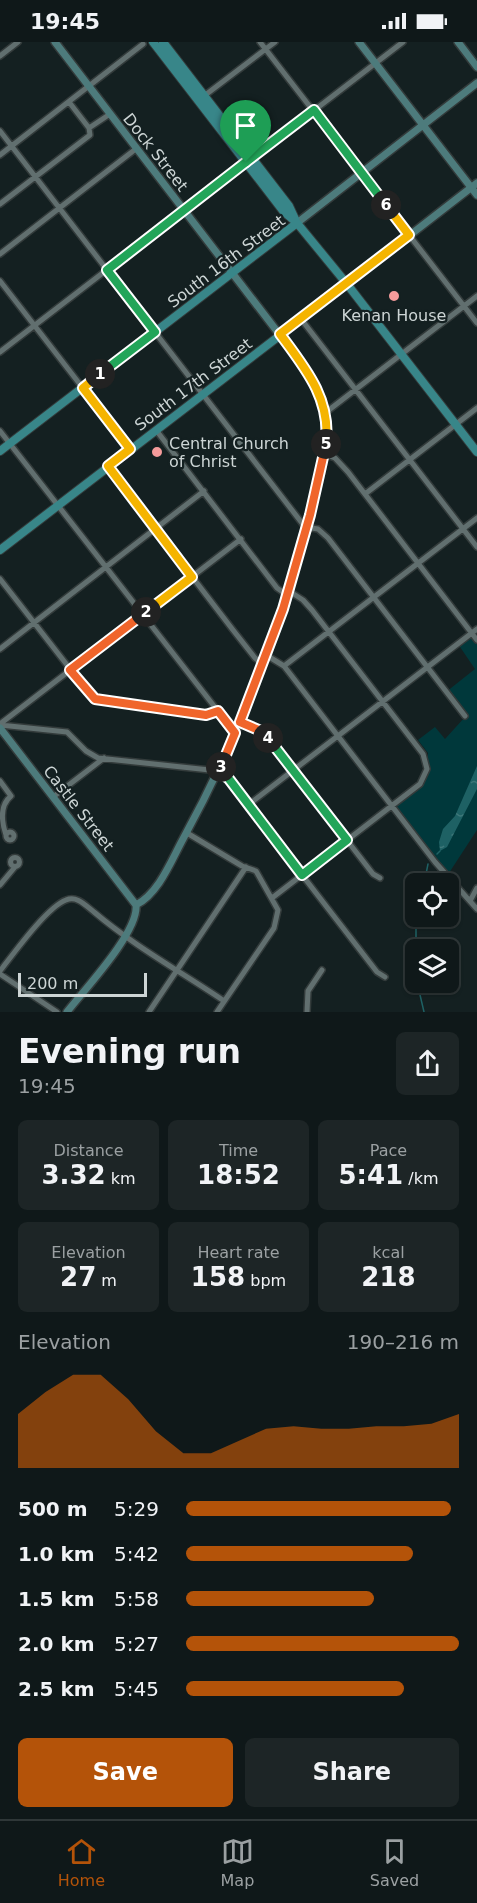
<!DOCTYPE html>
<html lang="en">
<head>
<meta charset="utf-8">
<style>
  :root { --surface:#0f1819; --page:#1d2526; --text:#f1f3f6; --muted:#9ba0a2; --line:#2f3738; --accent:#b45309 }
  body { margin:0; font-family:"DejaVu Sans",sans-serif; background:var(--page); color:var(--text); height:100vh; display:flex; flex-direction:column; font-size:22px; white-space:nowrap }
  * { box-sizing:border-box; margin:0 }
  p { font-size:20px; color:var(--muted) }
  .icon { flex:none; width:33px; height:33px; fill:none; stroke:currentColor; stroke-width:2; stroke-linecap:round; stroke-linejoin:round }
  .map { position:relative; height:970px; overflow:hidden }
  .drawer { display:flex; flex-direction:column; background:var(--surface); flex:1 }
  .drawer>* { flex:none }
  .controls { position:absolute; left:405px; top:831px; display:grid; gap:12px }
  .controls a { display:grid; place-items:center; width:54px; height:54px; border-radius:9px; background:var(--surface); box-shadow:0 2px 4px #0004,0 0 0 2px var(--line); font-size:30px }
  .scale { position:absolute; left:18px; bottom:15px; width:129px; box-sizing:border-box; padding-left:6px; border:3px solid #cdd5d5; border-top:0; font-size:16px; line-height:21px; white-space:nowrap; color:#cdd5d5; -webkit-text-stroke:4px #142021; paint-order:stroke }
  .pin { position:absolute; display:grid; place-items:center; width:51px; height:51px; color:#fff; margin:-62px -26px; border-radius:50% 50% 50% 0; rotate:-45deg; box-shadow:0 0 6px #0007 }
  .pin .icon { rotate:45deg }
  .km { position:absolute; width:30px; height:30px; margin:-15px; border-radius:50%; background:#222; color:#fff; font-size:16px; line-height:30px; text-align:center }
  .round { display:grid; place-items:center; flex:none; width:63px; height:63px; border-radius:9px; background:var(--page) }
  .summary { display:flex; align-items:center; justify-content:space-between; height:102px; padding:0 18px }
  h1 { font-size:33px; font-weight:600; line-height:45px }
  .metrics { display:grid; grid-template-columns:repeat(3,1fr); gap:9px; height:102px; padding:6px 18px }
  .metrics div { display:grid; align-content:center; border-radius:9px; background:var(--page); text-align:center }
  .metrics b { font-size:26px; font-weight:600 }
  .metrics small { font-size:16px; font-weight:400 }
  .metrics p { font-size:16px }
  .chart { height:168px; padding:12px 18px }
  .chart p { display:flex; justify-content:space-between }
  .chart svg { width:100%; height:108px; margin-top:6px; fill:var(--accent); opacity:.7 }
  .cta { display:flex; gap:12px; margin-top:auto; padding:12px 18px }
  .cta a { flex:1; height:69px; border-radius:9px; background:var(--accent); color:#fff; font-size:24px; font-weight:600; line-height:69px; text-align:center }
  .cta a+a { background:var(--page); color:var(--text) }
  ul { padding:0 18px; list-style:none; font-size:20px }
  li { display:grid; grid-template-columns:96px 72px 1fr; align-items:center; height:45px }
  li i { height:15px; border-radius:8px; background:var(--accent) }
  .status { display:flex; justify-content:space-between; align-items:center; height:42px; padding:0 30px; background:var(--surface); direction:ltr }
  .status svg { height:16px; fill:currentColor }
  .dock { display:flex; justify-content:space-around; align-items:center; height:84px; border-top:2px solid var(--line); background:var(--surface); font-size:16px; color:var(--muted) }
  .dock a { display:grid; justify-items:center; gap:3px }
  .dock .current { color:var(--accent) }
  .map>svg:first-child { display:block }
  .green { fill:#00383b }
  .water { fill:url(#water-ripples) }
  .lines { fill:none; stroke-linecap:round; stroke-linejoin:round }
  .stream { stroke:#1e6164; stroke-width:1.5 }
  .street-casing { stroke:#333b3b; stroke-width:8 }
  .secondary-casing { stroke:#333b3b; stroke-width:10 }
  .primary-casing { stroke:#333b3b; stroke-width:10 }
  .street { stroke:#616f6f; stroke-width:5 }
  .secondary { stroke:#4d7b7c; stroke-width:7 }
  .primary { stroke:#388689; stroke-width:8 }
  .split-1-casing { stroke:#fff; stroke-width:12 }
  .split-2-casing { stroke:#fff; stroke-width:12 }
  .split-3-casing { stroke:#fff; stroke-width:12 }
  .split-4-casing { stroke:#fff; stroke-width:12 }
  .split-5-casing { stroke:#fff; stroke-width:12 }
  .split-6-casing { stroke:#fff; stroke-width:12 }
  .split-7-casing { stroke:#fff; stroke-width:12 }
  .split-1 { stroke:#22a559; stroke-width:8 }
  .split-2 { stroke:#f5b400; stroke-width:8 }
  .split-3 { stroke:#f0652b; stroke-width:8 }
  .split-4 { stroke:#22a559; stroke-width:8 }
  .split-5 { stroke:#f0652b; stroke-width:8 }
  .split-6 { stroke:#f5b400; stroke-width:8 }
  .split-7 { stroke:#22a559; stroke-width:8 }
  .poi-dot { fill:#f59b9b; stroke:#142021; stroke-width:2 }
  .labels { text-anchor:middle; stroke-width:4.5; stroke-linejoin:round; paint-order:stroke }
  .street-label { font-size:16px; fill:#cdd5d5; stroke:#142021 }
  .poi-label { font-size:16px; fill:#cdd5d5; stroke:#142021 }
</style>
</head>
<body>
<div class="status"><b>19:45</b><svg viewBox="0 0 49 12"><path d="M0 12V9h3v3zM5 12V6h3v6zM10 12V3h3v9zM15 12V0h3v12zM26 1h20v11H26zM47 4h2v5h-2z"/></svg></div>
<div class="map">
<svg width="477" height="970" viewBox="0 0 477 970">
  <defs>
    <pattern id="water-ripples" width="26" height="14" patternUnits="userSpaceOnUse" patternTransform="scale(1.5)"><rect width="26" height="14" fill="#1e6164"/><path d="M2 4q2-2 4 0t4 0M15 11q2-2 4 0t4 0" fill="none" stroke="#3e7779"/></pattern>
  </defs>
  <rect width="100%" height="100%" fill="#142021"/>
  <path class="green" d="M477 587V788L447 834 391 764C414 747 426 742 428 711L418 698 435 685 445 697 465 675 446 650 475 627 458 602Z"/>
  <path class="water" d="M477 724V747L447 805 440 809 439 800 443 787 455 774Z"/>
  <g class="lines">
    <path class="stream" d="M437 812 440 809
      M424 842 428 822
      M416 926V874
      M417 940 424 970"/>
    <g class="street-casing">
      <path id="street" d="M260 0 477 281
        M0 14 18 0
        M204 54 275 0
        M89 86 110 72
        M0 89 305 485 318 487 328 496 465 674
        M0 113 143 2
        M0 162 90 93 89 86 69 60
        M0 212 137 106
        M0 239 130 407
        M301 277 477 505
        M0 310 403 0
        M325 371 477 254
        M156 388 277 546 287 553
        M0 389 235 691
        M324 412 335 416 348 430 477 598
        M108 425 233 588 255 616 263 622
        M365 452 477 366
        M0 537 92 655 206 673 218 669
        M0 607 204 449
        M266 613 284 624 435 820 477 867
        M284 624 477 476
        M241 680 265 692 373 832 380 836
        M0 682 241 497
        M0 683 67 690 86 709 98 716 219 729 225 733 377 930 385 935
        M0 739 11 754C0 763 1 778 6 793
        M53 755 104 716
        M248 763 477 587
        M6 794a4 4 0 1 1 8 0a4 4 0 1 1-8 0Z
        M187 791 242 824 256 829 278 868 274 886 217 970
        M10.5 820a4.5 4.5 0 1 1 9 0a4.5 4.5 0 1 1-9 0Z
        M0 843 15 825
        M272 856 420 742 427 727 423 712 312 568 303 558 289 549
        M470 859 477 846
        M0 929C14 911 47 865 66 858 77 853 86 864 94 870 134 904 181 930 224 959
        M0 932 57 970
        M149 970 246 825
        M307 970 308 949 322 928"/>
    </g>
    <g class="secondary-casing">
      <path id="secondary" d="M55 0 309 331C320 352 328 372 326 396 324 426 314 456 306 485 297 512 292 541 283 568 256 647 223 724 183 797 171 819 159 851 136 863
        M359 0 477 153
        M458 0 477 25
        M297 181 477 41
        M347 242 477 141
        M0 686 136 863C139 890 84 948 67 970"/>
    </g>
    <g class="primary-casing">
      <path id="primary" d="M153 0 284 170 297 181 347 242 477 410
        M163 0 289 164 295 177
        M0 409 297 181
        M0 508 347 242"/>
    </g>
    <use href="#street" class="street"/>
    <use href="#secondary" class="secondary"/>
    <use href="#primary" class="primary"/>
  </g>
  <g class="lines">
    <g class="split-1-casing">
      <path id="split-1" d="M100 332 155 290 107 228 246 120"/>
    </g>
    <g class="split-2-casing">
      <path id="split-2" d="M100 332 83 346 130 407 108 424 192 535 146 570"/>
    </g>
    <g class="split-3-casing">
      <path id="split-3" d="M146 570 70 628 95 657 206 673 218 669 235 691 221 725"/>
    </g>
    <g class="split-4-casing">
      <path id="split-4" d="M221 725 219 729 229 737 302 833 347 798 268 696"/>
    </g>
    <g class="split-5-casing">
      <path id="split-5" d="M268 696 261 689 240 680 283 567 310 473 326 402"/>
    </g>
    <g class="split-6-casing">
      <path id="split-6" d="M326 402C331 357 306 327 280 292L409 193 386 163"/>
    </g>
    <g class="split-7-casing">
      <path id="split-7" d="M246 120 314 68 386 163"/>
    </g>
    <use href="#split-1" class="split-1"/>
    <use href="#split-2" class="split-2"/>
    <use href="#split-3" class="split-3"/>
    <use href="#split-4" class="split-4"/>
    <use href="#split-5" class="split-5"/>
    <use href="#split-6" class="split-6"/>
    <use href="#split-7" class="split-7"/>
  </g>
  <g class="poi-dot">
    <circle cx="394" cy="254" r="6"/>
    <circle cx="157" cy="410" r="6"/>
  </g>
  <g class="labels">
    <g class="street-label">
      <text transform="translate(156 110) rotate(52)" y="6">Dock Street</text>
      <text transform="translate(226 219) rotate(-37)" y="6">South 16th Street</text>
      <text transform="translate(193 342) rotate(-37)" y="6">South 17th Street</text>
      <text transform="translate(79 766) rotate(52)" y="6">Castle Street</text>
    </g>
    <g class="poi-label">
      <text x="394" y="279">Kenan House</text>
      <text x="169" y="407" text-anchor="start">Central Church<tspan x="169" dy="18">of Christ</tspan></text>
    </g>
  </g>
</svg>
<div class="controls">
<a><svg class="icon" aria-label="locate" viewBox="0 0 24 24"><circle cx="12" cy="12" r="6"/><path d="M12 2v4M12 18v4M2 12h4M18 12h4"/></svg></a>
<a><svg class="icon" aria-label="layers" viewBox="0 0 24 24"><path d="M12 4l9 5-9 5-9-5zM3 14l9 5 9-5"/></svg></a>
</div>
<div class="scale">200 m</div>
<div class="pin" style="left:246px;top:120px;background:#1e9e55"><svg class="icon" aria-label="arrive" viewBox="0 0 24 24"><path d="M6 21V4h12l-3 4 3 4H6"/></svg></div>
<b class="km" style="left:100px;top:332px">1</b>
<b class="km" style="left:146px;top:570px">2</b>
<b class="km" style="left:221px;top:725px">3</b>
<b class="km" style="left:268px;top:696px">4</b>
<b class="km" style="left:326px;top:402px">5</b>
<b class="km" style="left:386px;top:163px">6</b>
</div>
<section class="drawer">
<div class="summary"><div><h1>Evening run</h1><p>19:45</p></div><a class="round"><svg class="icon" aria-label="share" viewBox="0 0 24 24"><path d="M12 15V3M7 8l5-5 5 5M5 13v7h14v-7"/></svg></a></div>
<div class="metrics">
<div><p>Distance</p><b>3.32<small> km</small></b></div>
<div><p>Time</p><b>18:52</b></div>
<div><p>Pace</p><b>5:41<small> /km</small></b></div>
</div>
<div class="metrics">
<div><p>Elevation</p><b>27<small> m</small></b></div>
<div><p>Heart rate</p><b>158<small> bpm</small></b></div>
<div><p>kcal</p><b>218</b></div>
</div>
<div class="chart"><p><span>Elevation</span>190–216 m</p>
<svg viewBox="0 0 160 44" preserveAspectRatio="none"><path d="M0 44V22L10 13L20 6L30 6L40 16L50 29L60 38L70 38L80 33L90 28L100 27L110 28L120 28L130 27L140 27L150 26L160 22V44z"/></svg>
</div>
<ul>
<li><b>500 m</b>5:29<i style="width:97%"></i></li>
<li><b>1.0 km</b>5:42<i style="width:83%"></i></li>
<li><b>1.5 km</b>5:58<i style="width:69%"></i></li>
<li><b>2.0 km</b>5:27<i style="width:100%"></i></li>
<li><b>2.5 km</b>5:45<i style="width:80%"></i></li>
</ul>
<div class="cta"><a>Save</a><a>Share</a></div>
</section>
<nav class="dock">
<a class="current"><svg class="icon" aria-label="home" viewBox="0 0 24 24"><path d="M3 11l9-7 9 7M6 9v11h12V9"/></svg>Home</a>
<a><svg class="icon" aria-label="map" viewBox="0 0 24 24"><path d="M3 6l6-2 6 2 6-2v14l-6 2-6-2-6 2zM9 4v14M15 6v14"/></svg>Map</a>
<a><svg class="icon" aria-label="saved" viewBox="0 0 24 24"><path d="M7 4h10v16l-5-4-5 4z"/></svg>Saved</a>
</nav>
</body>
</html>
